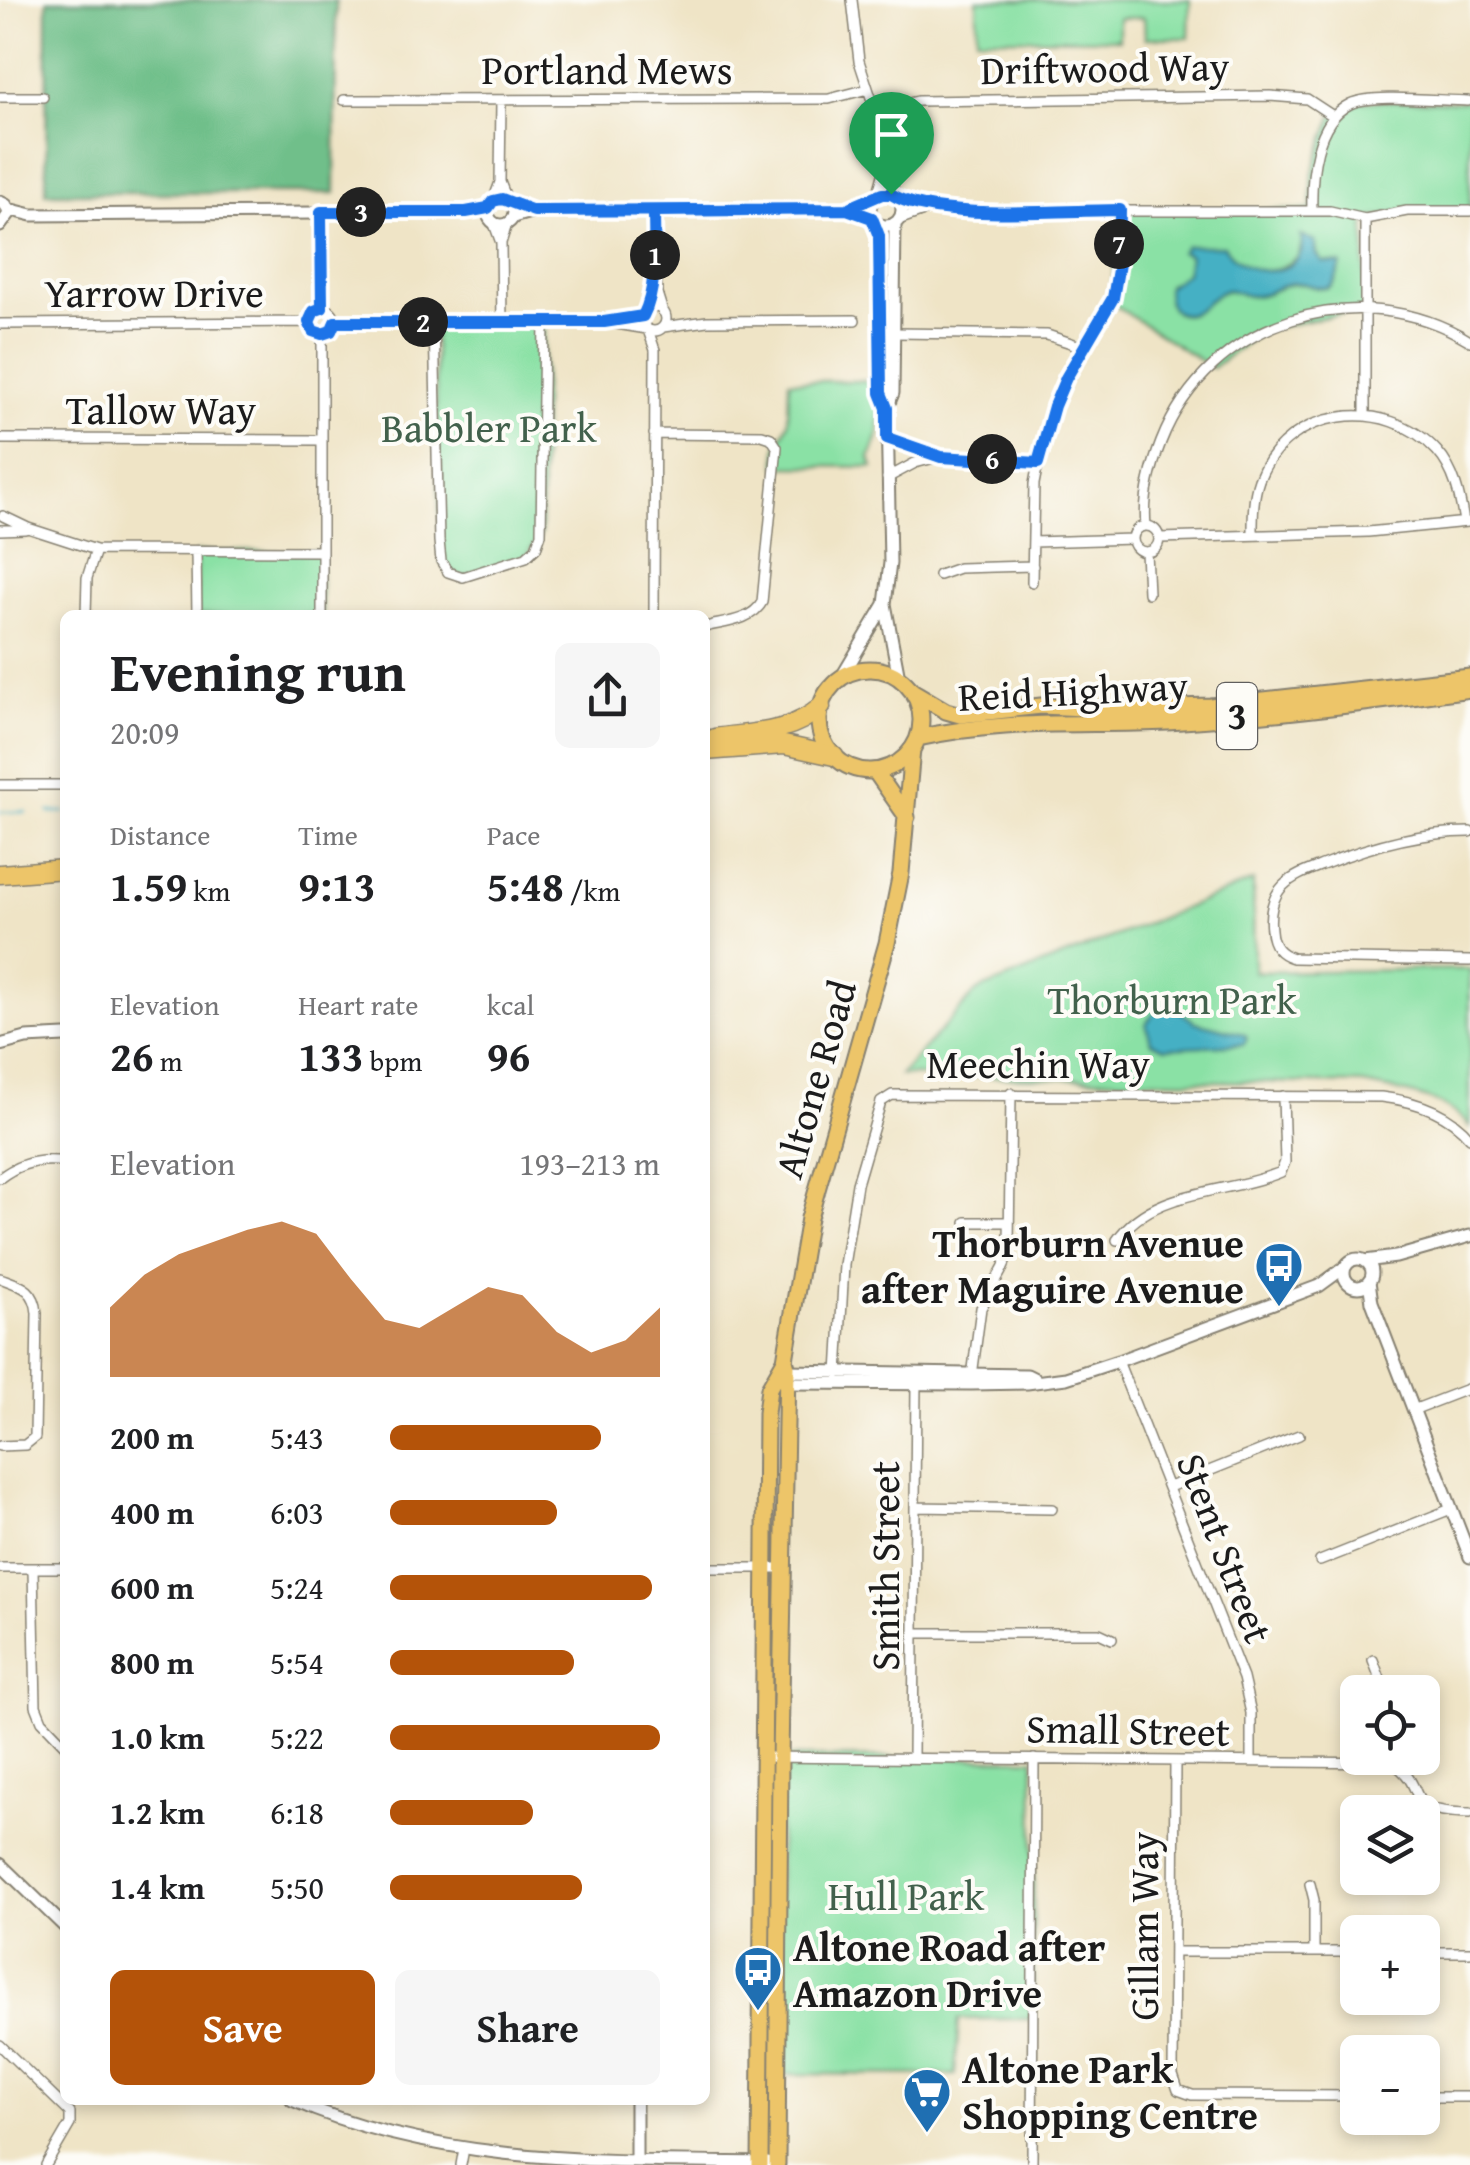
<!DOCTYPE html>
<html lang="en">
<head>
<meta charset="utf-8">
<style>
  :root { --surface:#fff; --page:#f6f6f6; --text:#202124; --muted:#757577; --accent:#b45309 }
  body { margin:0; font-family:"Gentium Book Plus",serif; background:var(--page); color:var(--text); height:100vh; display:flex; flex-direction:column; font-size:38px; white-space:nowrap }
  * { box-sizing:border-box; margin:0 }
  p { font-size:32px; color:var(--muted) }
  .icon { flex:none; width:55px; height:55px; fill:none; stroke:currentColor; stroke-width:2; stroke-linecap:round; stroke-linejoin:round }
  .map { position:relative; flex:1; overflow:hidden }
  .drawer { position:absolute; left:60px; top:610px; width:650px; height:1495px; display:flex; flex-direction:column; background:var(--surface); border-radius:15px; box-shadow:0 5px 15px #0003 }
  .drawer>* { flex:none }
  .fabs { position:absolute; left:1340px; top:1675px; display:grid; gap:20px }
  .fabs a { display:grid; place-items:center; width:100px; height:100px; border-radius:15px; background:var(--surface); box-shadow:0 5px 15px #0003; font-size:50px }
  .pin { position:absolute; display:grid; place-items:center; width:85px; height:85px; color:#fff; margin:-102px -42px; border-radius:50% 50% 50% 0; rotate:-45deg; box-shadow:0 0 10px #0007 }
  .pin .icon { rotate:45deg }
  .km { position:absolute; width:50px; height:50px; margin:-25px; border-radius:50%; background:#222; color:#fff; font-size:28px; line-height:50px; text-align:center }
  .round { display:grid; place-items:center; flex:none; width:105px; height:105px; border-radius:15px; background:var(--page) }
  .summary { display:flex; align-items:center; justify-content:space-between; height:170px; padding:0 50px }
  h1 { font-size:55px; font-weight:700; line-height:75px }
  .stats { display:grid; grid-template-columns:repeat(3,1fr); gap:15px; height:170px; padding:10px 50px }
  .stats div { display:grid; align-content:center }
  .stats b { font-size:42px; font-weight:700 }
  .stats small { font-size:28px; font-weight:400 }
  .stats p { font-size:28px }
  .chart { height:280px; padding:20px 50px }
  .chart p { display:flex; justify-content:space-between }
  .chart svg { width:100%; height:180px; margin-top:10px; fill:var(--accent); opacity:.7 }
  .action { display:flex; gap:20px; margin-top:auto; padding:20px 50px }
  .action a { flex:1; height:115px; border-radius:15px; background:var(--accent); color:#fff; font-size:40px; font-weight:700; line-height:115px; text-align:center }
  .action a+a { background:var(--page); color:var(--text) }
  ul { padding:0 50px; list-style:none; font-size:32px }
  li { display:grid; grid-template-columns:160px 120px 1fr; align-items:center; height:75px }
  li i { height:25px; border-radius:12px; background:var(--accent) }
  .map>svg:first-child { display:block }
  .green { fill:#8ae1a5; stroke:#537e60; stroke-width:2.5; fill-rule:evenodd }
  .forest { fill:#6fbf8a; stroke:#466e53; stroke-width:2.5 }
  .water { fill:#45b0c4; stroke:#306670; stroke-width:2.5 }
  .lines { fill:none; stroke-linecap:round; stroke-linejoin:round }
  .stream { stroke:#45b0c4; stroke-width:2.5 }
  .minor-casing { stroke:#868071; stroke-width:12 }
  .tertiary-casing { stroke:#868071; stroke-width:15 }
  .primary-casing { stroke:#868071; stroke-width:19 }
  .trunk-casing { stroke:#868071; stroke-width:19 }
  .motorway-casing { stroke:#868071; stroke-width:21 }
  .minor { stroke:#fff; stroke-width:9 }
  .tertiary { stroke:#fff; stroke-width:11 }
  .primary { stroke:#edc569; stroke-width:15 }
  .trunk { stroke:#edc569; stroke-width:15 }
  .motorway { stroke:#edc569; stroke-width:18 }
  .route-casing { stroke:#fff; stroke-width:20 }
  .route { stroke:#1a73e8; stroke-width:12 }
  .labels { text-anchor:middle; stroke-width:8; stroke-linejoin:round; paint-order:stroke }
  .shield { fill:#fdfcf7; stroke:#605f5e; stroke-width:2.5 }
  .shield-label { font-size:38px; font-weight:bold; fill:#1c1c1c }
  .street-label { font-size:40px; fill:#1c1c1c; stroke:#fdfcf7 }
  .park-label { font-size:40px; fill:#42614c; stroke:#fdfcf7 }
  .poi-label { font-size:40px; font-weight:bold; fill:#1c1c1c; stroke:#fdfcf7; text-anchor:start }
</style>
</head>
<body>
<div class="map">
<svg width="1470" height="2165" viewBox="0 0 1470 2165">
  <rect width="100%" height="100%" fill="#fdfcf7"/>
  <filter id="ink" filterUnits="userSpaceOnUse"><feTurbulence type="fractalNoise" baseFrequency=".01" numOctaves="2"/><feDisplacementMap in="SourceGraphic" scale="20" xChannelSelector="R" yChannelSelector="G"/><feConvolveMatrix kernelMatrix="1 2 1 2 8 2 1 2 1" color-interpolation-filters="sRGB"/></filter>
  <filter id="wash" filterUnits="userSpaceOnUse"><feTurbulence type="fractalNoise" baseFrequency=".0048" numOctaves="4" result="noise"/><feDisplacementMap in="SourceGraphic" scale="40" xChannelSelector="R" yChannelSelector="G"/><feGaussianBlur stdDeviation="2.25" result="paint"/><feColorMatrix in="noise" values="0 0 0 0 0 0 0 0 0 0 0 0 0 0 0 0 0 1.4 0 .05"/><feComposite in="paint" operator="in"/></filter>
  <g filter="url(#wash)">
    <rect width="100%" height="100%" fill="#efe4c6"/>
    <path class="green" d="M977 0H1190L1189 38H1145L1144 18H1119V39L977 38Z
      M1359 101H1470V211H1407L1365 219V309L1263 330 1212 368 1111 303 1119 210H1311L1313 172 1333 116ZM1303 237 1315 241 1317 255 1323 262 1340 264C1332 305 1314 281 1293 284 1277 286 1265 298 1248 296 1239 295 1234 288 1225 291 1209 294 1197 321 1178 313 1167 309 1167 294 1168 285 1183 281 1190 270 1189 254L1181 252 1224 246C1243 276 1273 278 1299 256Z
      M434 322H544L541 534 526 557 463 577 448 572 441 561Z
      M789 381H880L879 433 870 458 873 467 777 466V447L788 423Z
      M320 551 322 615H197L196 552Z
      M1253 881 1254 972 1470 969V1127C1446 1096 1399 1092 1363 1084L900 1075 977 991Z
      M780 1757 1034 1759 1033 2019H959L955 2075 777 2074Z"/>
    <path class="forest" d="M47 0 336 1 335 193H46Z"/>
    <path class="water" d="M1301 236 1315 241 1317 255 1323 262 1341 264C1330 305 1316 281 1294 283 1278 285 1266 297 1249 296 1241 295 1234 289 1226 290 1209 293 1199 320 1179 313 1168 310 1167 297 1167 287L1186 273 1190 256 1181 252 1186 246H1224C1246 284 1311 276 1301 236Z
      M1158 1006 1175 1008 1195 1022 1244 1034 1247 1038 1244 1044 1165 1048 1151 1042 1146 1024Z"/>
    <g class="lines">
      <path class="stream" d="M0 812H26
        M49 812H65"/>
    </g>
  </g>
  <g filter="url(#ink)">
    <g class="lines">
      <g class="minor-casing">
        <path id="minor" d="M852 0 859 61 884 137 895 197
          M0 97H43
          M344 100 829 99 868 89
          M874 111 918 101 1270 96 1307 99 1333 116
          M500 182 507 200
          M877 196 886 165
          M493 201 500 182 501 100
          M900 201 949 211H1330L1365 219 1407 211H1470
          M1312 210C1311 177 1315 121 1350 104 1372 93 1441 101 1468 101
          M655 211 657 293 663 312
          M321 212V308
          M1365 219V415
          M898 220 929 209
          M494 224 501 243 502 323
          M501 243 507 224
          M642 319a12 12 0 1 1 24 0a12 12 0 1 1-24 0Z
          M309 321a13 13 0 1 1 26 0a13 13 0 1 1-26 0Z
          M434 322 439 541 441 561 448 572 463 577 526 557 536 548 541 534 544 322
          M335 323 604 322 647 329
          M0 324 309 322
          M663 327 707 321 855 320
          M648 330 655 350 654 615
          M894 333 1047 335 1083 347
          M322 334V615
          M654 434 762 435 771 438 777 447 762 602C752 621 724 622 705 627
          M887 438 941 457 1038 463
          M0 439 321 440
          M887 478 915 463 938 457
          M3 516 28 528 96 550 320 551
          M1146 525C1143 498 1151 468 1161 442 1209 319 1359 273 1470 341
          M1133 539a13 13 0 1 1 26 0a13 13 0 1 1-26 0Z
          M0 530 25 529
          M1253 533C1253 515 1253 497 1259 480 1287 407 1386 395 1437 451 1455 471 1460 497 1464 522
          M1160 538 1368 532 1467 522
          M1033 542 1133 539
          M196 552 197 615
          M1146 552 1148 593
          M939 575 959 568 1033 566
          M1032 582 1034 484 1041 448 1066 377 1113 298 1119 264V210
          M86 615 87 578 96 550
          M0 785H65
          M1470 832C1419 832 1372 845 1325 864 1310 870 1294 875 1283 886 1272 897 1269 915 1271 930 1272 946 1279 954 1293 958L1470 961
          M0 1178C19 1163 41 1158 65 1162
          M966 1222H1009
          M1117 1240C1154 1187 1227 1195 1281 1172L1285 1162 1283 1096
          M0 1278C21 1286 35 1288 37 1313L35 1437 25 1445 0 1446
          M1118 1361 1243 1678 1251 1713V1761
          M838 1374 844 1265 857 1184 881 1102 892 1095 1381 1097C1415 1101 1448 1111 1470 1138
          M972 1376 981 1308 1004 1266 1009 1244 1011 1093
          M1413 1410 1470 1388
          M1169 1487 1299 1435
          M915 1507 1052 1509
          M1320 1561 1451 1509
          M0 1568H65
          M705 1568H782
          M33 1569 36 1706 42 1721 65 1745
          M914 1633H1099L1112 1639
          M1373 1660 1385 1692
          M762 1757 1393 1763C1432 1790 1397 1812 1470 1813
          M913 1758 916 1381
          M1175 1761 1173 2075 1178 2090 1192 2095 1358 2096
          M1310 1884 1314 1900V1951
          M1174 1952H1358
          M1422 1952H1470
          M0 2045 70 2113V2124L46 2165
          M1422 2097H1470
          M461 2165 463 2154
          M1032 2165 1034 1759"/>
      </g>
      <g class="tertiary-casing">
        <path id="tertiary" d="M870 210a16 16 0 1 1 32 0a16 16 0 1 1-32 0Z
          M488 212a13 13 0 1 1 26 0a13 13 0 1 1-26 0Z
          M0 202 6 205 9 214 0 226
          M8 209 32 215 465 212 488 208
          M513 217 534 211 847 209 872 218
          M875 221 879 235 881 393 887 408
          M895 223 893 393 887 408 890 563 885 604 899 678
          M841 678 885 604
          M0 1045 26 1038 65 1036
          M1344 1273a14 14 0 1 1 28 0a14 14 0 1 1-28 0Z
          M1365 1261 1396 1257 1470 1236
          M1369 1281 1372 1302 1470 1557
          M787 1371 1027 1375 1035 1379
          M786 1383 971 1384 1027 1383 1066 1378 1118 1361 1319 1286 1345 1267
          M0 1864 65 1927
          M292 2100C438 2165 609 2161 768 2163
          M636 2161V2100"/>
      </g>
      <g class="primary-casing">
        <path id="primary" d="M875 771 907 817
          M760 2165 766 1413 769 1388 785 1360
          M777 2165 780 1757 787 1367 785 1360 809 1218 887 943 901 873 912 749"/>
      </g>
      <g class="trunk-casing">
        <path id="trunk" d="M819 720a51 51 0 1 1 102 0a51 51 0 1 1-102 0Z
          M912 691 946 711 960 715 1041 706 1105 709 1210 706 1470 677
          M918 738C1000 719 1084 726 1168 722 1268 716 1370 703 1470 689"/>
      </g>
      <g class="motorway-casing">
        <path id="motorway" d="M715 738C755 732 789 734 821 707
          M705 751 784 745 834 756
          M0 874 65 869"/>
      </g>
      <use href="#minor" class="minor"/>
      <use href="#tertiary" class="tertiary"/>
      <use href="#primary" class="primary"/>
      <use href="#trunk" class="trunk"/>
      <use href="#motorway" class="motorway"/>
    </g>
  </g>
  <g class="lines" filter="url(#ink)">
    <g class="route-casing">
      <path id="route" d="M891 194H882L847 209 654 211C654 243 658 288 643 316L604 322H335L331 331 322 334 313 331 309 322 314 311 322 308 321 212H466L488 208 493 201 502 199 534 211 847 209 872 218 879 236 881 393 887 408V438L941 457 1038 463 1054 406 1066 378 1113 298 1119 264 1120 210C1064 210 934 222 891 194"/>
    </g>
    <use href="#route" class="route"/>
  </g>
  <defs>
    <g id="bus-pin" transform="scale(2.5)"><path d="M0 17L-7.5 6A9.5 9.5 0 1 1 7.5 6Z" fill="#1f6fb2" stroke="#fdfcf7"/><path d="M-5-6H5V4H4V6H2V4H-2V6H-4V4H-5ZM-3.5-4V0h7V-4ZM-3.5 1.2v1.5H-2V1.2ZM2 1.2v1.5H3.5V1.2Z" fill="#fff"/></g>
    <g id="supermarket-pin" transform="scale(2.5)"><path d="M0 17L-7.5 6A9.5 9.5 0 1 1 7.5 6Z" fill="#1f6fb2" stroke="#fdfcf7"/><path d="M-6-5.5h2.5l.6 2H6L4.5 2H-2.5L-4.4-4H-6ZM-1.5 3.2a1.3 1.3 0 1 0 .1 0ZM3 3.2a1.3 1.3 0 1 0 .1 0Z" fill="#fff"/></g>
  </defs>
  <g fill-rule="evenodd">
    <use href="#bus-pin" x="1279" y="1266"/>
    <use href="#bus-pin" x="758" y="1970"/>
    <use href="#supermarket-pin" x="927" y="2092"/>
  </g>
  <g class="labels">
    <rect class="shield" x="1217" y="683" width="40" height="66" rx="8"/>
    <g class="shield-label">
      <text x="1237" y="729">3</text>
    </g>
    <g class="street-label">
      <text transform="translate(1105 68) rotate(-1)" y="14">Driftwood Way</text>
      <text x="607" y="84">Portland Mews</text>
      <text x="154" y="307">Yarrow Drive</text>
      <text x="161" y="424">Tallow Way</text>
      <text transform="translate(1073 691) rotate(-3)" y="14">Reid Highway</text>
      <text x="1038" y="1078">Meechin Way</text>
      <text transform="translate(815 1079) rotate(-74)" y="14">Altone Road</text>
      <text transform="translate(1225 1548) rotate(69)" y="14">Stent Street</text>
      <text transform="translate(885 1566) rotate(-90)" y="14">Smith Street</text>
      <text transform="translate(1128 1730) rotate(1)" y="14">Small Street</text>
      <text transform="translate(1144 1926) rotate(-90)" y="14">Gillam Way</text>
    </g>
    <g class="park-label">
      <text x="489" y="442">Babbler Park</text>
      <text x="1172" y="1014">Thorburn Park</text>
      <text x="906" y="1910">Hull Park</text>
    </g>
    <g class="poi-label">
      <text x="1244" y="1257" text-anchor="end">Thorburn Avenue<tspan x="1244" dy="46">after Maguire Avenue</tspan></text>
      <text x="793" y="1961">Altone Road after<tspan x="793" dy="46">Amazon Drive</tspan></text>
      <text x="962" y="2083">Altone Park<tspan x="962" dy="46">Shopping Centre</tspan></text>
    </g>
  </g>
</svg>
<div class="fabs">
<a><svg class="icon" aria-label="locate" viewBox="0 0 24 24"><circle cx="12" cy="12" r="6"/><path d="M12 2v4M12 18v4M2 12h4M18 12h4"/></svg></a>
<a><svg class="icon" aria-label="layers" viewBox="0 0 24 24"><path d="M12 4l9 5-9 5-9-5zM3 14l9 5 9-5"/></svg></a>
<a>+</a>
<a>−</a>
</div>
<div class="pin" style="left:891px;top:194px;background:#1e9e55"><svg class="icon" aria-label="arrive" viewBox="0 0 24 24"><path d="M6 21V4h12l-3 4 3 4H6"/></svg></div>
<b class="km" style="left:655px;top:255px">1</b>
<b class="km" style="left:423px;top:322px">2</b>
<b class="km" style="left:361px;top:212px">3</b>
<b class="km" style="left:992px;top:459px">6</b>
<b class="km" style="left:1119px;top:244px">7</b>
<section class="drawer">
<div class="summary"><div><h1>Evening run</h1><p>20:09</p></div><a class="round"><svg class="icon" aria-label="share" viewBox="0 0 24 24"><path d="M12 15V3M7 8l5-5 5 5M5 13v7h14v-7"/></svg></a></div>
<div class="stats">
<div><p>Distance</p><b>1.59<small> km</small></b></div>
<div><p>Time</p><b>9:13</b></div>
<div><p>Pace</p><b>5:48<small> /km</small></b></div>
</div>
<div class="stats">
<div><p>Elevation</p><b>26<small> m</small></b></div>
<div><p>Heart rate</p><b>133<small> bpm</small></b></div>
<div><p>kcal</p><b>96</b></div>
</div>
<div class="chart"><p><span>Elevation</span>193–213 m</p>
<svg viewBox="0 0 160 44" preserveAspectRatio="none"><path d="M0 44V27L10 19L20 14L30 11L40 8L50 6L60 9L70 20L80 30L90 32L100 27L110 22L120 24L130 33L140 38L150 35L160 27V44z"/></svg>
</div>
<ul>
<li><b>200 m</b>5:43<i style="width:78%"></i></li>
<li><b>400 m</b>6:03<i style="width:62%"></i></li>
<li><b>600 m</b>5:24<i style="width:97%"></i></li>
<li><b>800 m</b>5:54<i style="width:68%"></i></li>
<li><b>1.0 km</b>5:22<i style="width:100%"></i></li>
<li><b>1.2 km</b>6:18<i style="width:53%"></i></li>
<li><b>1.4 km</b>5:50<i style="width:71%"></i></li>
</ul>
<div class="action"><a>Save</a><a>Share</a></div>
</section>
</div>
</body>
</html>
